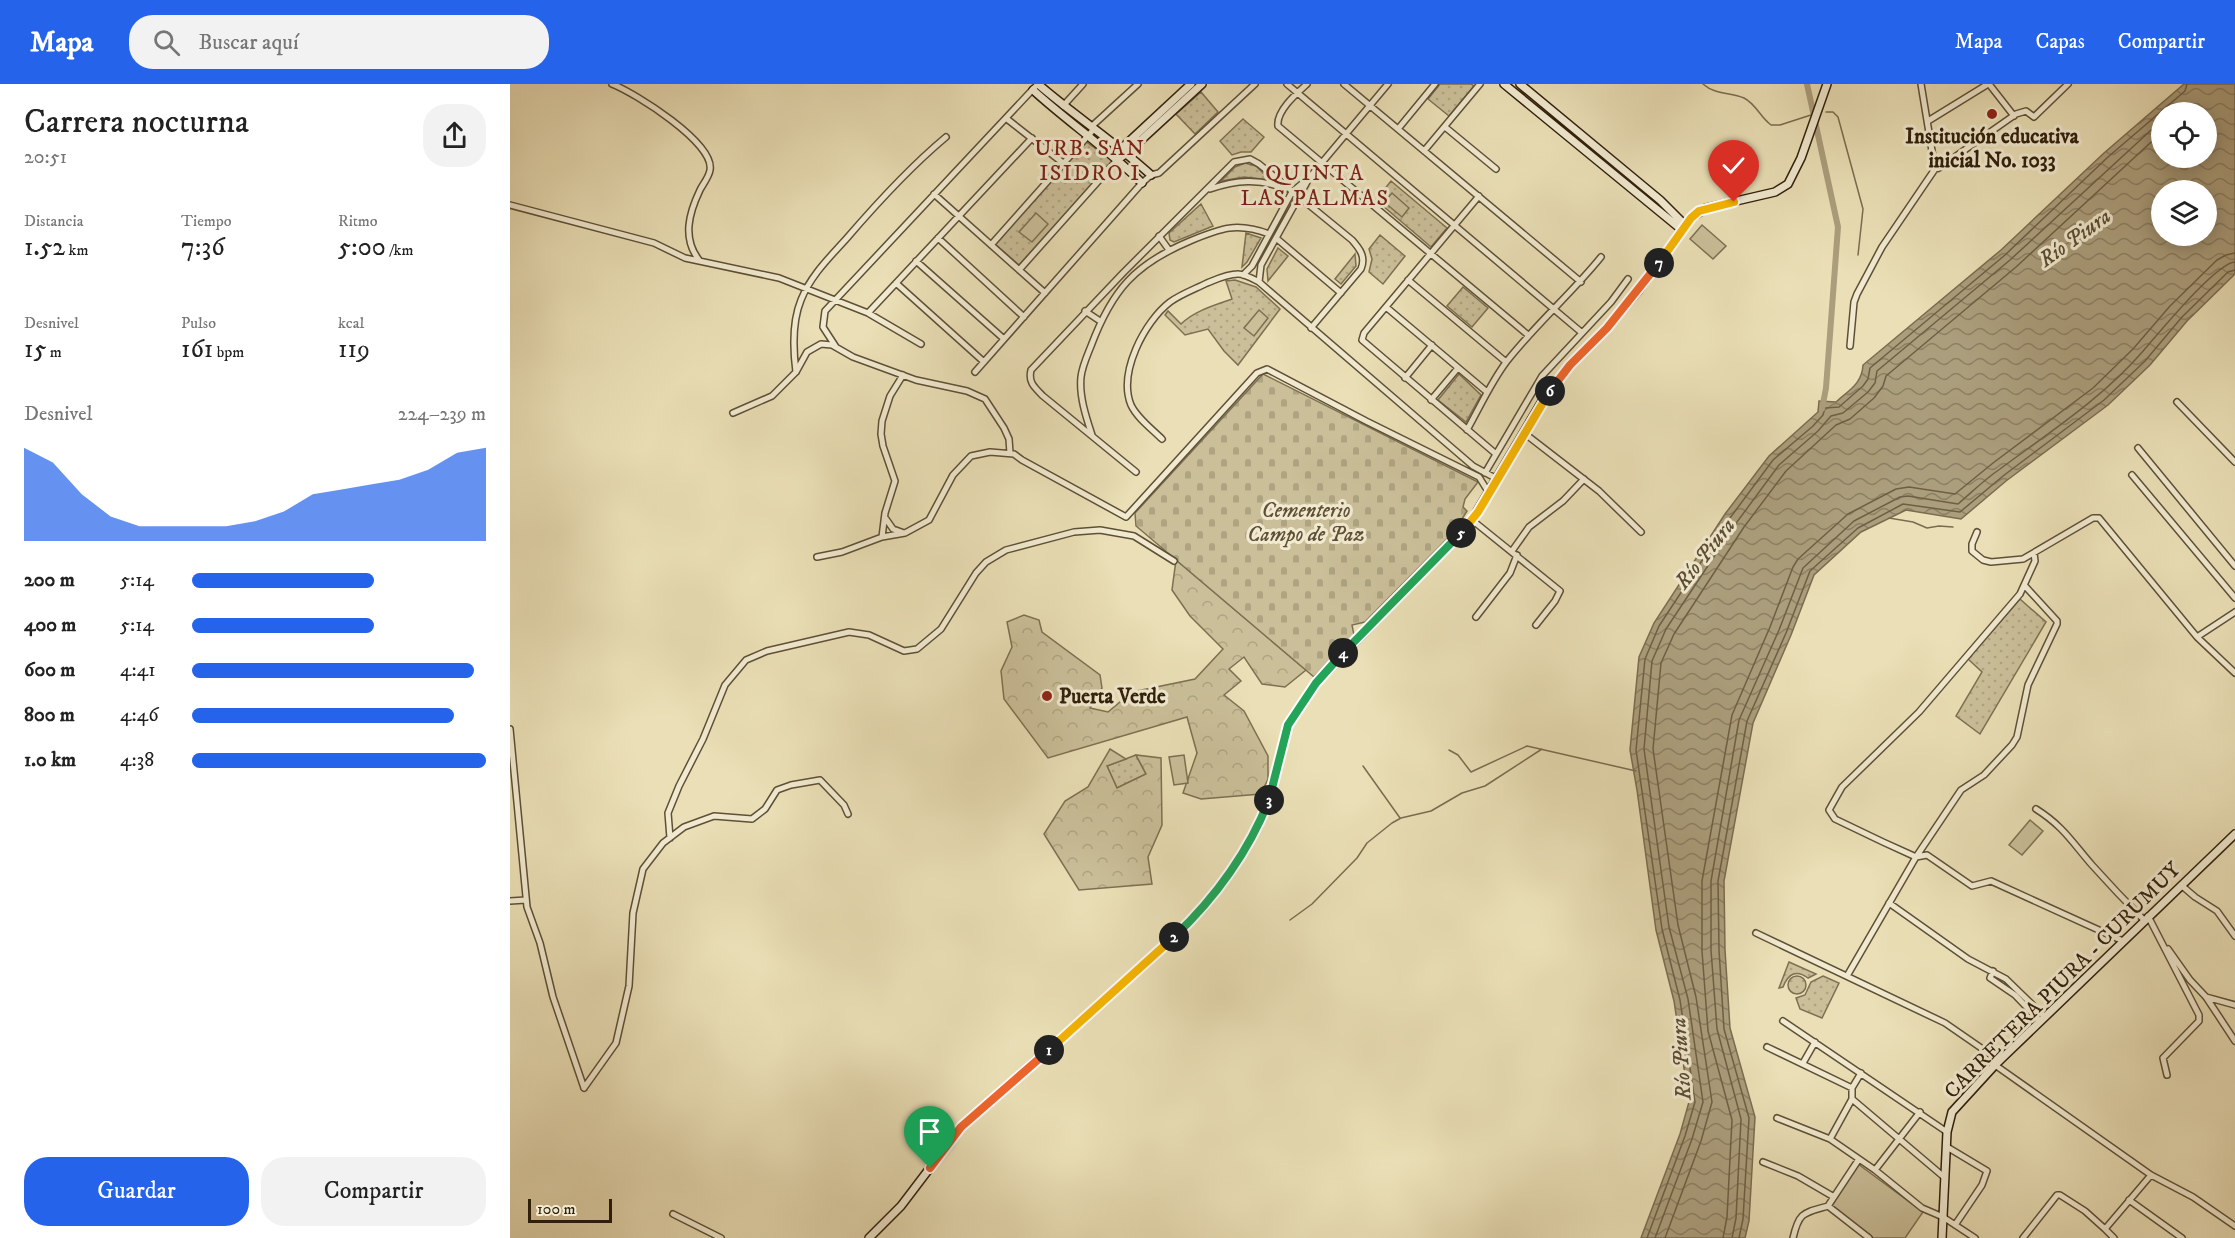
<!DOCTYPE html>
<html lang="es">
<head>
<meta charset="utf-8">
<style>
  :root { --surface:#fff; --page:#f2f2f2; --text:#222; --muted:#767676; --accent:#2563eb }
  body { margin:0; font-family:"IM FELL DW Pica",serif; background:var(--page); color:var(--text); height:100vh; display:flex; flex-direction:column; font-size:22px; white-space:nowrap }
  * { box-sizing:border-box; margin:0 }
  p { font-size:20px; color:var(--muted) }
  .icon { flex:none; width:33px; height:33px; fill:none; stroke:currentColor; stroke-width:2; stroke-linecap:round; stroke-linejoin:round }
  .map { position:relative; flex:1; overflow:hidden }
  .drawer { display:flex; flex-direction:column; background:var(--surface); width:510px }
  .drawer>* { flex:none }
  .buttons { position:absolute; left:1641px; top:18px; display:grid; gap:12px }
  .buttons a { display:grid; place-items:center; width:66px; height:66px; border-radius:50%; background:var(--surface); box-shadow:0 3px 15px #0003; font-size:30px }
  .scale { position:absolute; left:18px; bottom:15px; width:84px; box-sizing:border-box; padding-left:6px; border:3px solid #30200b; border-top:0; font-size:16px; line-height:21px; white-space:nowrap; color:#30200b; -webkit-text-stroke:4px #f1ead0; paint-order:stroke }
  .pin { position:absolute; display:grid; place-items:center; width:51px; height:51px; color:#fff; margin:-62px -26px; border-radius:50% 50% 50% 0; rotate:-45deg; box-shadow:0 0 6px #0007 }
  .pin .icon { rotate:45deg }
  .km { position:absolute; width:30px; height:30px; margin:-15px; border-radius:50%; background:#222; color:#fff; font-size:16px; line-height:30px; text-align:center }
  .round { display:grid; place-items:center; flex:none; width:63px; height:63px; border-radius:24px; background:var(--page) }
  .overview { display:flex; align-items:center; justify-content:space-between; height:102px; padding:0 24px }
  h1 { font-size:33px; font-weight:600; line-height:45px }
  .metrics { display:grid; grid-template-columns:repeat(3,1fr); gap:9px; height:102px; padding:6px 24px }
  .metrics div { display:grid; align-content:center }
  .metrics b { font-size:26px; font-weight:600 }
  .metrics small { font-size:16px; font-weight:400 }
  .metrics p { font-size:16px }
  .chart { height:168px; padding:12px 24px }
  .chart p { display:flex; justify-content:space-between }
  .chart svg { width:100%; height:108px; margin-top:6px; fill:var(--accent); opacity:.7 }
  .button { display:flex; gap:12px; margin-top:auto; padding:12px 24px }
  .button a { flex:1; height:69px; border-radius:24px; background:var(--accent); color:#fff; font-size:24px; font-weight:600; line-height:69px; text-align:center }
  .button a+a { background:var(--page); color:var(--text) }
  ul { padding:0 24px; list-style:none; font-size:20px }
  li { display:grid; grid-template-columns:96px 72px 1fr; align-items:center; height:45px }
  li i { height:15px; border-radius:8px; background:var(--accent) }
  header { display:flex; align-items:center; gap:36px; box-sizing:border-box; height:84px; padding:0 30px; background:var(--accent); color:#fff }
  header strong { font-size:28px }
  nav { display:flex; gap:33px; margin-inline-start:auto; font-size:21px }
  .search { width:420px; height:54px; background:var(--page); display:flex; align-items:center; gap:15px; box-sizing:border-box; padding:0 21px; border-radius:24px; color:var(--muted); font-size:22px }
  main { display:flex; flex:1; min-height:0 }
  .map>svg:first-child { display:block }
  .grass { fill:url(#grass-dots); stroke:#7d7052; stroke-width:1.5 }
  .forest { fill:url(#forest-crowns); stroke:#7d7052; stroke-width:1.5 }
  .cemetery { fill:url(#cemetery-stones); stroke:#7d7052; stroke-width:1.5 }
  .garden { fill:#cabf99; stroke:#7d7052; stroke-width:1.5 }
  .water { fill:url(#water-waves); stroke:#7a6c4f; stroke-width:1.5; fill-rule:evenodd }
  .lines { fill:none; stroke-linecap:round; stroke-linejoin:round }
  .shore { stroke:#6e5f44; stroke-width:1.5 }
  .stream { stroke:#7a6c4f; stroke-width:1.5 }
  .canal { stroke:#ab9e7c; stroke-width:6 }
  .street-casing { stroke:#5e5036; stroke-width:8 }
  .secondary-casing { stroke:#30200b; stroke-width:10 }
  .street { stroke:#f1ead0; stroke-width:5 }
  .secondary { stroke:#f1ead0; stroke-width:7 }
  .split-1-casing { stroke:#fff; stroke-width:12 }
  .split-2-casing { stroke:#fff; stroke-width:12 }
  .split-3-casing { stroke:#fff; stroke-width:12 }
  .split-4-casing { stroke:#fff; stroke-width:12 }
  .split-5-casing { stroke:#fff; stroke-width:12 }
  .split-6-casing { stroke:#fff; stroke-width:12 }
  .split-7-casing { stroke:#fff; stroke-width:12 }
  .split-8-casing { stroke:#fff; stroke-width:12 }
  .split-1 { stroke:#f0652b; stroke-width:8 }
  .split-2 { stroke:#f5b400; stroke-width:8 }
  .split-3 { stroke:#22a559; stroke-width:8 }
  .split-4 { stroke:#22a559; stroke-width:8 }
  .split-5 { stroke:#22a559; stroke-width:8 }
  .split-6 { stroke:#f5b400; stroke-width:8 }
  .split-7 { stroke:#f0652b; stroke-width:8 }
  .split-8 { stroke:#f5b400; stroke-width:8 }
  .poi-dot { fill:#8f2418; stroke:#f1ead0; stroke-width:2 }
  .labels { text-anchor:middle; stroke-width:6; stroke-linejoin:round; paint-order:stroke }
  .poi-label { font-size:21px; font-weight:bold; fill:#30200b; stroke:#f1ead0 }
  .park-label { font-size:21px; font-style:italic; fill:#5e5036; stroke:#f1ead0 }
  .street-label { font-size:21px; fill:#30200b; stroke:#f1ead0 }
  .neighbourhood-label { font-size:22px; letter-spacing:1.5px; fill:#7a1f14; stroke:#f1ead0 }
  .water-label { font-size:22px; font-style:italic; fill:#5b4c33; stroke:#f1ead0 }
</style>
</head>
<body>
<header>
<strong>Mapa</strong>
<div class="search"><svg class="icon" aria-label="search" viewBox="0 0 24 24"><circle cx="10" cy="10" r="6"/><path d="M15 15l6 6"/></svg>Buscar aquí</div>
<nav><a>Mapa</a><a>Capas</a><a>Compartir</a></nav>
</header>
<main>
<section class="drawer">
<div class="overview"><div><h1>Carrera nocturna</h1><p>20:51</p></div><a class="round"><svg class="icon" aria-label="share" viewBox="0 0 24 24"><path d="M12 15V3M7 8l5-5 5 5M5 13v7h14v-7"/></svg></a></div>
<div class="metrics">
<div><p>Distancia</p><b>1.52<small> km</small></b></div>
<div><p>Tiempo</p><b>7:36</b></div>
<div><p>Ritmo</p><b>5:00<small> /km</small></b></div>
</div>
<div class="metrics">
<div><p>Desnivel</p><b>15<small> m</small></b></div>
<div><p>Pulso</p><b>161<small> bpm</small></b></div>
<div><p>kcal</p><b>119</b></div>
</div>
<div class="chart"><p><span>Desnivel</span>224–239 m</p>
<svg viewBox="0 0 160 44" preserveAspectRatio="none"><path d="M0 44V6L10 12L20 25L30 34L40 38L50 38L60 38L70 38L80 36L90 32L100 25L110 23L120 21L130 19L140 15L150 8L160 6V44z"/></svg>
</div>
<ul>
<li><b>200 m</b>5:14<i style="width:62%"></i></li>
<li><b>400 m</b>5:14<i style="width:62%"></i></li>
<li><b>600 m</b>4:41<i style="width:96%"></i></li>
<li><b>800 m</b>4:46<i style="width:89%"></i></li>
<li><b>1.0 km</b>4:38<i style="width:100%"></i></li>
</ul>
<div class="button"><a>Guardar</a><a>Compartir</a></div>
</section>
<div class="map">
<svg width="1725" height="1154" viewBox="0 0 1725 1154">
  <defs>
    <pattern id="grass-dots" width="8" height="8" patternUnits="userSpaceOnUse" patternTransform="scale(1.5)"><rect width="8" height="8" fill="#cabf99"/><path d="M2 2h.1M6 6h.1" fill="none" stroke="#aea482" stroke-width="1.8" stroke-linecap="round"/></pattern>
    <pattern id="forest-crowns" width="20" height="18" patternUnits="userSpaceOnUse" patternTransform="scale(1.5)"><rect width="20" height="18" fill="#cabf99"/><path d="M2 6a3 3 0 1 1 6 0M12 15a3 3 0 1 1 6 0" fill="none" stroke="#aea482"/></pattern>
    <pattern id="cemetery-stones" width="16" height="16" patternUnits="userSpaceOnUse" patternTransform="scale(1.5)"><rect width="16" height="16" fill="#cabf99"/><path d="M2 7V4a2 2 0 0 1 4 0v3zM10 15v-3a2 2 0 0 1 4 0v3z" fill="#aea482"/></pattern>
    <pattern id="water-waves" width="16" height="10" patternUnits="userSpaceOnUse" patternTransform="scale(1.5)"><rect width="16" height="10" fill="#ab9e7c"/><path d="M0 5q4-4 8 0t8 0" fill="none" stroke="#8c8064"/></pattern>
  </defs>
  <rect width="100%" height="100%" fill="#eadfb6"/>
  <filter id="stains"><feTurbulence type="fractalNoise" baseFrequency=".00333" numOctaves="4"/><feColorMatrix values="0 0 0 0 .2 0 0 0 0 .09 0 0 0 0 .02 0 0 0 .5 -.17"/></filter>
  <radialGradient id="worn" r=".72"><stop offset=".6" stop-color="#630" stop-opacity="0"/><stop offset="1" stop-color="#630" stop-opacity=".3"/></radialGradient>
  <path class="grass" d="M930 0H961L964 2 939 32 918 15Z
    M691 8 708 28 685 50 666 30Z
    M1012 8 1023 13 1148 117 1164 136 1010 9Z
    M733 35 754 53 741 68H731L722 71 710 57Z
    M575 57 603 77 509 181 485 160Z
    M735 79 746 82 760 96 734 93 711 97 725 83Z
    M881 97 937 144 921 163 866 116Z
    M691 120 703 142 664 158 660 156 659 149Z
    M736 149 751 154 737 178 732 183Z
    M870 151 895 172 873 200 859 188 862 175 859 165Z
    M768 164 778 172 758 197 757 185Z
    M845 170 846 182 831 200 825 195Z
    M725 196 746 203 770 225 728 281 714 267 698 245 675 251 655 231 658 227 671 240C684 227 705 221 722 215L716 197Z
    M953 203 978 224 962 243 937 222Z
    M949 290 971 311 956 338 928 316Z
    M1510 515 1536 538 1470 650 1446 632 1472 588 1458 575Z
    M626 671 636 690 607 704 597 682Z
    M1279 878 1306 890 1298 894C1286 885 1278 890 1273 903L1269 904Z
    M1313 892 1329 899 1312 934 1290 925 1286 914 1295 911 1301 898Z
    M1278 901a9 9 0 1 1 18 0a9 9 0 1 1-18 0Z"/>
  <path class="forest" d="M666 476 796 586 775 603 752 600 734 573 719 585 731 597 714 611 734 627 758 672V695L751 710 691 715 673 709 687 669 677 633 538 674 494 615 491 587 502 563 497 538 514 531 529 536 532 548 590 591 592 604 580 624 598 628 622 608 685 595 713 565 680 532 662 506Z
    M600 665 616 675 597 682 607 704 636 690 626 671 651 674 652 741 638 773 642 800 569 806 534 750 555 717 578 703Z"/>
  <path class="cemetery" d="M753 290 968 398 955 415 953 423 957 427 943 449 855 538 842 541 844 551 804 593 626 442 625 429Z"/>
  <path class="garden" d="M882 109 899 124 892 133 874 118Z
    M526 129 538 140 522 158 509 148Z
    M1192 141 1216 162 1203 175 1180 155Z
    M749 226 758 234 744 252 734 244Z
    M674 671 678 699 664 701 659 673Z
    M1520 736 1533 747 1512 771 1499 761Z
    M1348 1080 1413 1128 1395 1154H1363L1321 1123Z"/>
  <path class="water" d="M1674 0H1725V190L1677 237 1640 281 1598 321 1496 397 1451 435 1396 426 1351 448 1304 491 1281 551 1243 639 1214 797 1215 866 1220 944 1245 1033 1239 1137 1235 1154H1131L1170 1050 1179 1018 1164 917 1146 846 1127 706 1120 666 1129 573 1144 539 1215 430 1259 372 1308 328 1309 317 1326 318C1339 306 1352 300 1353 281L1491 166 1594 69ZM1652 28H1696V74H1652ZM1652 106H1696V152H1652Z"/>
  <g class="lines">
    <path class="shore" d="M1137 1154 1175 1052 1185 1018 1170 916 1152 845 1126 666 1135 575 1149 542 1220 434 1263 376 1303 342 1313 331 1315 324 1329 323 1353 302 1358 295 1360 284 1495 171 1598 73 1675 7 1677 0
      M1145 1154 1182 1055 1193 1018 1178 915 1159 843 1134 665 1142 577 1156 545 1227 438 1269 381 1308 347 1321 332 1333 329 1358 308 1365 299 1367 287 1500 176 1652 36
      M1155 1154 1191 1057 1202 1018 1186 913 1168 841 1143 665 1151 579 1164 550 1234 443 1276 387 1326 341 1340 335 1364 314 1373 302 1376 292 1506 183 1652 48
      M1213 1154 1217 1133 1222 1036 1198 947 1192 867V797L1222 631 1260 543 1283 483 1288 475 1338 430 1386 405 1399 403 1445 410 1483 379 1583 304 1623 265 1660 222 1707 176 1716 171 1725 169
      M1222 1154 1226 1134 1231 1035 1207 945 1201 866V797L1229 636 1269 546 1293 484 1344 437 1390 413 1398 412 1448 420C1462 408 1475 395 1490 385 1540 348 1594 313 1634 266 1649 249 1706 179 1725 178
      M1229 1154 1233 1135 1239 1034 1214 945 1209 866 1208 797 1237 637 1276 549 1300 487 1348 444 1393 420 1450 428 1493 392 1594 316 1635 277 1672 233 1718 188 1725 186"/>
    <path class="stream" d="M1193 0C1205 11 1220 8 1234 14 1246 20 1250 33 1261 41H1270L1304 30
      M1316 28H1323L1328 33 1353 125 1348 171
      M1379 434 1403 438 1417 444 1429 442 1443 443
      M939 666 948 671 961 688 1017 662 1126 687
      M853 682 890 734
      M780 836 802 820 847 774 857 759 882 739 891 734 921 727 952 709 975 702 1032 665"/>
    <path class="canal" d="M1297 0 1328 143 1316 304 1312 325"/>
    <g class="street-casing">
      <path id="street" d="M102 0C125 9 205 59 200 86 199 93 193 100 190 106 179 129 172 154 189 176
        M777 0 1071 248
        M797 0C787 9 766 27 768 42L1018 251
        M834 0 1071 198
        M1411 0 1425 85
        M1479 0 1504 32
        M553 22 573 0
        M497 35 553 79
        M1418 37 1478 0
        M581 43 628 0
        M935 43 986 85
        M888 45 925 0
        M914 67 970 0
        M700 105C726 96 750 94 775 105
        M424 110 535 209
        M969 112 854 249 852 256 986 370
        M0 121 144 159 175 174 269 194 358 229 411 260
        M649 152 659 166
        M428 154 514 233
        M766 154 831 209
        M481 161 584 45
        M406 177 494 255
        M509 186 608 75
        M733 191 742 182 782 108 799 94 878 0
        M898 196 996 278
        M749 198 751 181 797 98
        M386 199 474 278
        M876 223 977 308
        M575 227 590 237
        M358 229 522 54
        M1340 262 1344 218 1347 210 1372 163 1425 85 1429 84 1506 30 1516 27 1524 33 1558 0
        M326 263 313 243 315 227 525 3
        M286 288C283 265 282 238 291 216 301 191 319 174 337 154 368 118 400 83 436 53
        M465 288 632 99 641 91 649 89 745 0
        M895 294 922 261
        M921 316 948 284
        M1667 318 1725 378
        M223 329 262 312 286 288 297 268 311 260 322 261 343 273 384 288 406 296 457 307 475 315 494 344 499 355 500 369
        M957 346C970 323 981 298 997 277 1026 240 1062 209 1091 173
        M1014 349 1089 407 1131 448
        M582 351C576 333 569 312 571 293 572 283 577 272 581 262 602 206 625 180 680 157 711 144 727 138 759 150
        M652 355C642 345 627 334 621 321 608 289 634 238 660 218 671 210 685 205 697 199 707 195 717 190 728 190 735 190 743 195 749 198L963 382 987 395
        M1628 364 1725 482
        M626 388 533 312C524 303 518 298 521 286L613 189 724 78 740 75 749 80 842 156C850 165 856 173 851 185L801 244
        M975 389 1032 292 1101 218 1118 195
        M1622 391 1725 514
        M376 435 383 445 394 449
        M962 436 1050 507 1045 517 1026 541
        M1467 448 1462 460V467L1473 476 1481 478 1513 475 1583 434H1589L1687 553 1725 589
        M372 453 375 429 385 397 373 362 371 350 372 337 380 312 393 291
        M1002 467 1019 443 1053 417 1074 395
        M1524 469 1525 477 1510 510 1409 628 1332 703 1319 726 1325 735 1373 758 1406 773 1417 771 1462 802 1481 797 1613 857
        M307 473 332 468 372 453 395 449 419 436 443 391 461 372 480 368 504 370 512 376 616 433 747 289 757 285 856 337 969 393 979 409
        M966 533 1000 489 1007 471
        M1687 553 1725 528
        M0 645 17 823 30 859 43 913 74 1004
        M1526 725C1553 742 1562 758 1582 781 1599 800 1616 818 1634 836
        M160 754 158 729 169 702 193 655 215 601 236 576 257 567 339 548 359 551 394 567 407 565 431 545 466 489 476 478 496 466 564 448 590 446 624 452 664 477
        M1671 801 1685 813 1707 827 1725 852
        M0 817 16 816
        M1379 819 1458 875 1496 895 1535 933
        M1638 832 1689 931V937L1653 974 1657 991
        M1246 849 1435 939 1490 977
        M1658 865 1680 896 1696 913 1725 957
        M1483 887 1480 894 1505 911 1530 937
        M1337 892 1406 773 1451 706 1474 691 1502 661 1507 653 1518 601 1547 540V537L1515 502
        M1696 913 1725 921
        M1273 937 1437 1048
        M1257 963 1342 1004
        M1293 979 1305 958
        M1485 981 1641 1091 1683 1113 1725 1142
        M74 1004 106 959 119 902 123 829 133 785 153 759 174 743 204 732 242 735 255 725 267 706 281 701 310 696 334 721 338 730
        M1342 1015 1434 1093
        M1267 1034 1320 1055 1365 1086 1412 1124 1433 1133 1465 1154
        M1320 1055 1342 1015V1004L1351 989
        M1437 1063 1477 1087 1472 1101 1445 1141
        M1253 1078 1288 1092 1324 1113
        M1365 1086 1410 1028
        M1619 1116 1672 1154
        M1318 1122 1359 1154
        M163 1130 211 1154
        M1283 1154C1289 1128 1293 1129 1318 1122L1349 1075
        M1513 1154 1547 1111H1550L1575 1127 1595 1145
        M1604 1154 1595 1145 1641 1091"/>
    </g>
    <g class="secondary-casing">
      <path id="secondary" d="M528 0C565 32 605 58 641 91
        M681 0 611 65 608 75 617 69 692 0
        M994 0 1172 146
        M1010 0 1150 116 1176 142
        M523 6C558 38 598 65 632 99
        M359 1154 391 1122 451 1043 636 879 693 824 719 791 748 742 762 705 778 641 806 599 962 436 1034 314 1060 281 1097 244 1128 207 1181 134 1196 124 1265 108 1278 100 1291 74 1317 0
        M1432 1154 1437 1048 1442 1028 1485 981 1725 750"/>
    </g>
    <use href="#street" class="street"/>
    <use href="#secondary" class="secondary"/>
  </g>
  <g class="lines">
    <g class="split-1-casing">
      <path id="split-1" d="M420 1084 451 1043 539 966"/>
    </g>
    <g class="split-2-casing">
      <path id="split-2" d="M539 966 664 853"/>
    </g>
    <g class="split-3-casing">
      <path id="split-3" d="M664 853C705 814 738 769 759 716"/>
    </g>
    <g class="split-4-casing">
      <path id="split-4" d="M759 716 778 641 806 599 833 569"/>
    </g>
    <g class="split-5-casing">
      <path id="split-5" d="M833 569 951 449"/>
    </g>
    <g class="split-6-casing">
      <path id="split-6" d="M951 449 968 428 1040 307"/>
    </g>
    <g class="split-7-casing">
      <path id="split-7" d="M1040 307 1060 281 1097 244 1149 179"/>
    </g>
    <g class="split-8-casing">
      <path id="split-8" d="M1149 179 1181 134 1189 127 1224 118"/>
    </g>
    <use href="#split-1" class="split-1"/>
    <use href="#split-2" class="split-2"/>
    <use href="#split-3" class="split-3"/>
    <use href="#split-4" class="split-4"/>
    <use href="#split-5" class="split-5"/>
    <use href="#split-6" class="split-6"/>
    <use href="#split-7" class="split-7"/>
    <use href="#split-8" class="split-8"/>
  </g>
  <g class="poi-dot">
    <circle cx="1482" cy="30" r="6"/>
    <circle cx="537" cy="612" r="6"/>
  </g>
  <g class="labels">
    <g class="poi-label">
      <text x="1482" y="59">Institución educativa<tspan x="1482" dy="24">inicial No. 1033</tspan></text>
      <text x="549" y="619" text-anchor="start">Puerta Verde</text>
    </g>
    <g class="park-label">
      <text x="796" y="433">Cementerio<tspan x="796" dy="24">Campo de Paz</tspan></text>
    </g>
    <g class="street-label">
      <text transform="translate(1552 896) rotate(-45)" y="7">CARRETERA PIURA - CURUMUY</text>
    </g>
    <g class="neighbourhood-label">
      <text x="580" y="71">URB. SAN<tspan x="580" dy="25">ISIDRO I</tspan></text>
      <text x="805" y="96">QUINTA<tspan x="805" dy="25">LAS PALMAS</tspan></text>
    </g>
    <g class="water-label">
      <text transform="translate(1564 153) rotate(-36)" y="8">Río Piura</text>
      <text transform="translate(1194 469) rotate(-52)" y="8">Río Piura</text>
      <text transform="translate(1170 975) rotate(-94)" y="8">Río Piura</text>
    </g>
  </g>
  <rect width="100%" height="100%" filter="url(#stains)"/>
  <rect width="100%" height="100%" fill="url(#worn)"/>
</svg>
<div class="buttons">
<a><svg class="icon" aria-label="locate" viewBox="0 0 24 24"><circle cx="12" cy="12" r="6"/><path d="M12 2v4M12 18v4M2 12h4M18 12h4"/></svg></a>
<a><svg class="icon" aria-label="layers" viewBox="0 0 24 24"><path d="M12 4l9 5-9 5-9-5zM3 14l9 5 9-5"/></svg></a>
</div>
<div class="scale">100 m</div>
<div class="pin" style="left:420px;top:1084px;background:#1e9e55"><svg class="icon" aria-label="arrive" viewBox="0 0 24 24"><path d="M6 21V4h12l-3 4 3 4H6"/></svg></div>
<div class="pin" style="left:1224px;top:118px;background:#d93025"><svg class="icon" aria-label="check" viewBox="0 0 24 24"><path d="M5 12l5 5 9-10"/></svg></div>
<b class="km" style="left:539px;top:966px">1</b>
<b class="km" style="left:664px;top:853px">2</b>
<b class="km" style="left:759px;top:716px">3</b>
<b class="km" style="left:833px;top:569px">4</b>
<b class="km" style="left:951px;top:449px">5</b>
<b class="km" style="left:1040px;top:307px">6</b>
<b class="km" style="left:1149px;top:179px">7</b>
</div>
</main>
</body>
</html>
